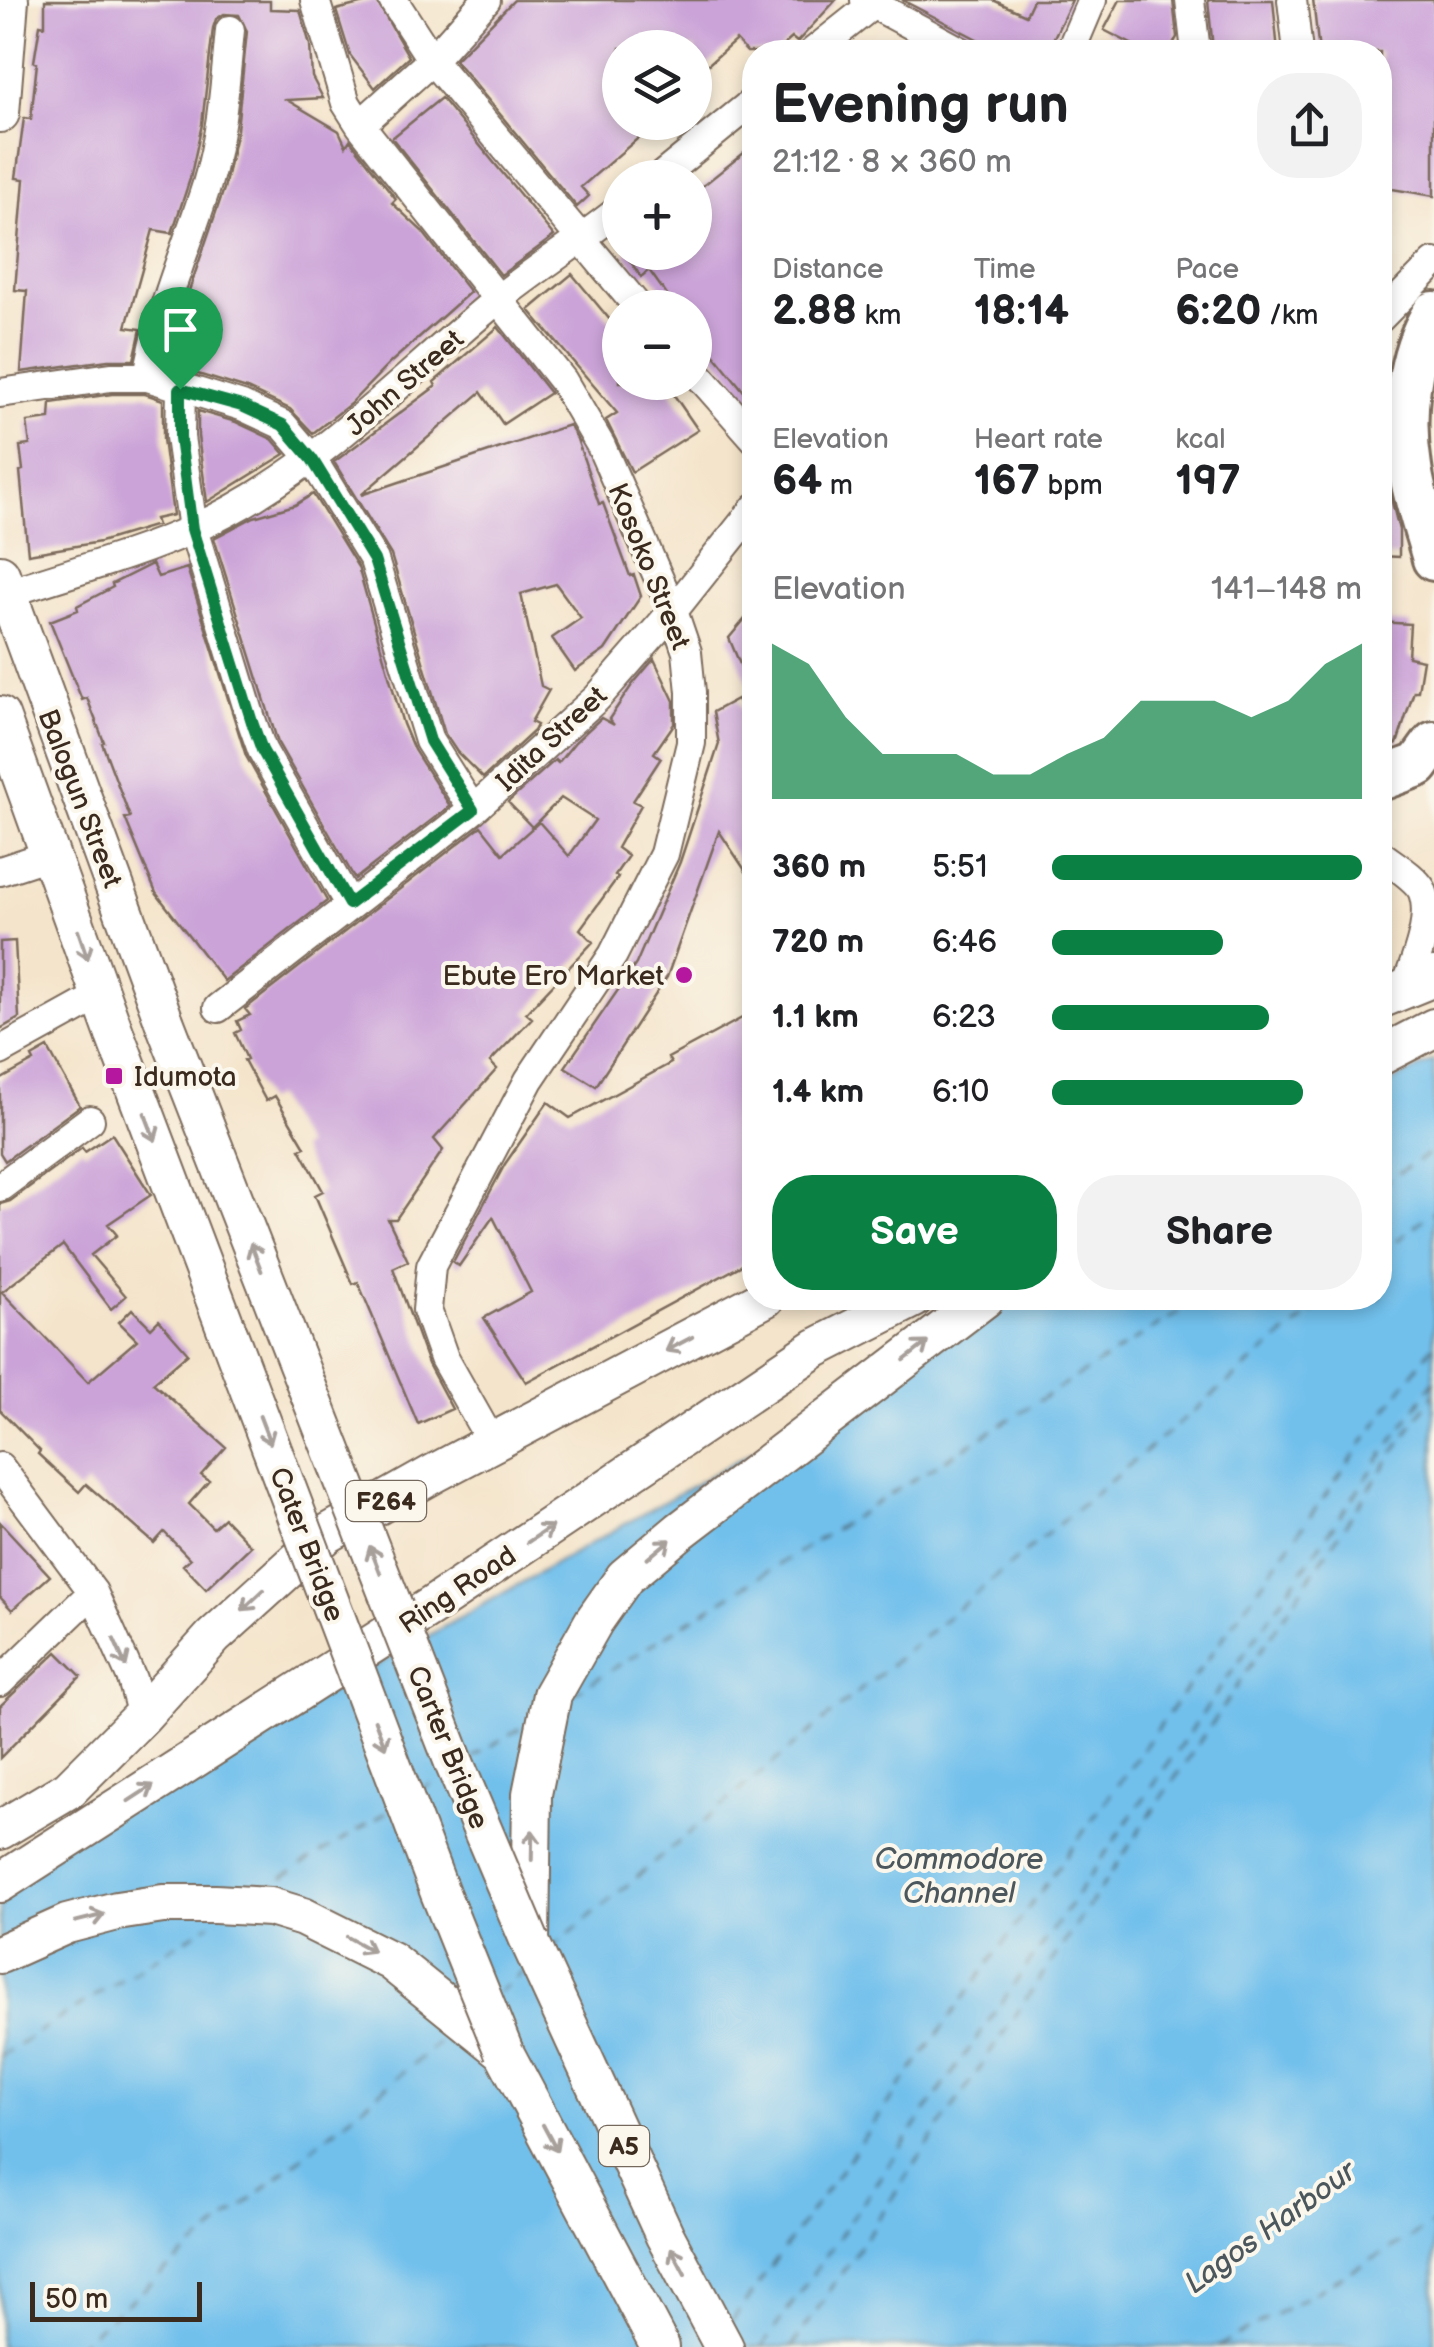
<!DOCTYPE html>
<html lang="en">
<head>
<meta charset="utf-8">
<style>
  :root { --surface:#fff; --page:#f2f2f2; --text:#202124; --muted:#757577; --accent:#0b8043 }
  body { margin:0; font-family:"Balsamiq Sans",sans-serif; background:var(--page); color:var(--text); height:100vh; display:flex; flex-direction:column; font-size:38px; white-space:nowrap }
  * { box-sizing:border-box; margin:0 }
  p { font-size:32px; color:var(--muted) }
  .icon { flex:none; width:55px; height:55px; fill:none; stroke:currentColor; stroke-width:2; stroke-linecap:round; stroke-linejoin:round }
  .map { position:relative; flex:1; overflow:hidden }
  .panel { position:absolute; left:742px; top:40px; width:650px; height:1270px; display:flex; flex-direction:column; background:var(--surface); border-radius:40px; box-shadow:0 5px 15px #0003 }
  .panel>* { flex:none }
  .buttons { position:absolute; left:602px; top:30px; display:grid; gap:20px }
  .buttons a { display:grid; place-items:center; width:110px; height:110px; border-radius:50%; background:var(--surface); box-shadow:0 5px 15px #0003; font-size:50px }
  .scale { position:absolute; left:30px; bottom:25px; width:172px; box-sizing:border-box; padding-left:10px; border:5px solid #3b2a1e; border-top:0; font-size:28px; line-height:35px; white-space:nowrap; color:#3b2a1e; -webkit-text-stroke:8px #fbf7ec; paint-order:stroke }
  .pin { position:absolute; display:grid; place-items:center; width:85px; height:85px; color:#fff; margin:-102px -42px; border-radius:50% 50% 50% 0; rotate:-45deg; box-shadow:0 0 10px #0007 }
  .pin .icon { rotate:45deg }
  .round { display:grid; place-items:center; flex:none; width:105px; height:105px; border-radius:40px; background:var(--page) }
  .head { display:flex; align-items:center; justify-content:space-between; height:170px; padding:0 30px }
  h1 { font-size:55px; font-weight:800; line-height:75px }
  .stats { display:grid; grid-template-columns:repeat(3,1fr); gap:15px; height:170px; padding:10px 30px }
  .stats div { display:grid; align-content:center }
  .stats b { font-size:42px; font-weight:800 }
  .stats small { font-size:28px; font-weight:400 }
  .stats p { font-size:28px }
  .chart { height:280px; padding:20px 30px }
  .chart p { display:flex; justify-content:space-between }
  .chart svg { width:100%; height:180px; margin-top:10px; fill:var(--accent); opacity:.7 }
  .cta { display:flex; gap:20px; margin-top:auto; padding:20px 30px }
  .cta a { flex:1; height:115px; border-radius:40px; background:var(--accent); color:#fff; font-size:40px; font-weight:800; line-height:115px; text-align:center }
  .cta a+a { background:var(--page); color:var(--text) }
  ul { padding:0 30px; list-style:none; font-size:32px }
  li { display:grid; grid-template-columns:160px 120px 1fr; align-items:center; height:75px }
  li i { height:25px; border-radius:12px; background:var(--accent) }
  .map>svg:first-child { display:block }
  .water { fill:#71c0ec; stroke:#567585; stroke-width:2.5 }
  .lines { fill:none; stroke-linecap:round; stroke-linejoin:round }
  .ferry { stroke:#4b575c; stroke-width:2.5; stroke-dasharray:12 10; stroke-linecap:butt }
  .building { fill:#cba3d8 }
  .minor-casing { stroke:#7c6b5b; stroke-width:32 }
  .major-casing { stroke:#7c6b5b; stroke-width:42 }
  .highway-casing { stroke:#7c6b5b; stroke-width:48 }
  .minor { stroke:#fff; stroke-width:28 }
  .major { stroke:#fff; stroke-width:38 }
  .highway { stroke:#fff; stroke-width:42 }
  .major-bridge-casing { stroke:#7c6b5b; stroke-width:42; stroke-linecap:butt }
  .major-bridge { stroke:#fff; stroke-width:38 }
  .oneway { stroke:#a79f9a }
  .route-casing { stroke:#fff; stroke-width:20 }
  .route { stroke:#0b8043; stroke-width:12 }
  .poi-dot { fill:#b5179e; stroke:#fbf7ec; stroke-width:4 }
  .labels { text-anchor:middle; stroke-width:8; stroke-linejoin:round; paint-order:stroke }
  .shield { fill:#fbf7ec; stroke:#75685c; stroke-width:2.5 }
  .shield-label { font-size:25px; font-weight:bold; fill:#3b2a1e }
  .street-label { font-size:28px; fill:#3b2a1e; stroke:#fbf7ec }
  .poi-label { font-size:28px; fill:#3b2a1e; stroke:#fbf7ec; text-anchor:end }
  .water-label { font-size:30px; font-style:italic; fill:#4b575c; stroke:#fbf7ec }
</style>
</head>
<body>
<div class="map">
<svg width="1434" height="2347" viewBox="0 0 1434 2347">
  <rect width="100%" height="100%" fill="#fbf7ec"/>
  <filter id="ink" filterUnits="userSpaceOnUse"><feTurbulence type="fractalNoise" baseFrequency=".01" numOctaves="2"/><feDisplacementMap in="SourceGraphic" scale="20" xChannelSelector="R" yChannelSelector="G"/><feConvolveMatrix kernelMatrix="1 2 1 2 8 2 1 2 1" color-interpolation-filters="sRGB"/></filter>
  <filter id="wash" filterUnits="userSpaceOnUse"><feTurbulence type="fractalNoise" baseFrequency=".0048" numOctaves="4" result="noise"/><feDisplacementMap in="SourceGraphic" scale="40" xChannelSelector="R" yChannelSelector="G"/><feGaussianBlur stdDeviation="2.25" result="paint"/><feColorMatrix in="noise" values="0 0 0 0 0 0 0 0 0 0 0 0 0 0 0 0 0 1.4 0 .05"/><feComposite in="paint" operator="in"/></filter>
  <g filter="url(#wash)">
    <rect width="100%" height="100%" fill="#f4e4cb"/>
    <path class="water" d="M1434 1060V2347H0V1879L977 1324 1016 1298H1380V1088Z"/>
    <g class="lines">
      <path class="ferry" d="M1380 1185 1434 1151
        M1380 1255 1434 1210
        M573 1694 1202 1298
        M472 1758 528 1723
        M421 1790 440 1779
        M264 1889 389 1811
        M552 1948 1329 1298
        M498 1993 523 1972
        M0 2056 211 1923
        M732 2321 1434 1344
        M75 2347 450 2033
        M762 2347 1434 1381
        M792 2347 1434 1393
        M1218 2347 1434 2224"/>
    </g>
    <g id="blocks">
      <path class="building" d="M45 0 270 1V9L300 10 310 45 312 77 323 98 287 100 339 131 346 146 350 140 396 199 392 203 422 231 470 292 390 363 350 404 313 433 290 409 247 389 168 365 183 308 224 189 237 130 247 31 239 15 224 14 216 19 213 28 202 124 190 179 172 233 153 230 126 327 141 329 134 360H108L21 372 27 291 15 290 24 179 16 178 24 118 31 119 37 63 34 62 40 25 45 26Z
        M376 0 409 57 375 88 350 55 336 10Z
        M514 0H836L797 42 792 38 776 52H747L736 40 695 76V48H620V122H657L581 187 589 196 577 207 455 60Z
        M902 0H993L1026 15 1033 0H1072L1047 52H1002Z
        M1120 0H1173L1177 37 1169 52H1147L1104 30Z
        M1208 0H1273L1278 52H1216L1213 49Z
        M1313 0H1434V196L1380 187V52H1319Z
        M441 98 554 236 501 275 392 138Z
        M755 144V405L695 331V308H676L649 270 641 277 624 252H695V192Z
        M572 274 620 332V382H648L653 389 665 382 698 430 632 472 606 420 617 413 529 310Z
        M498 327 550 393 503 424 481 392 361 495 569 425 577 439 599 504 603 503 630 576 634 575 641 596 605 650 575 671 552 638 581 618 556 584 521 594 541 686 549 690 531 722 537 725 534 731 483 778 457 752 445 734 391 555 334 462 436 386 434 382Z
        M112 394H145L163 400V439L173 515 155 519 157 525 100 542 28 554 20 471 23 470 20 446 30 445 27 422 50 419 51 403Z
        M198 411 236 422 272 439 285 454 207 502 198 436Z
        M1380 486H1388L1399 530V557L1380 556Z
        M313 494 358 567 403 724 414 750 450 806 355 879 278 743 214 538 254 517 295 505Z
        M152 564 158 577 187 568 246 756 327 901 224 981 156 893 125 818 130 817 102 743 104 742 87 698 82 700 50 621 78 610 77 606 113 587 112 584Z
        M755 607V700L729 638Z
        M1380 622 1410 624 1408 657 1423 660 1418 691H1414L1397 744 1380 743Z
        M654 659 674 701V724L654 753 661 758 633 801 641 805 617 848 628 856 615 875 618 877 580 929 593 942 526 1013 532 1018 490 1062 497 1069 434 1139 443 1150 396 1219H388L408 1261 393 1268 428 1364 452 1409 418 1424 358 1282 353 1284 315 1195 323 1191 300 1149 305 1147 275 1096 266 1101 244 1060 247 1059 235 1033 241 1030 237 1021 250 1015 245 1009 481 826 503 854 539 822 569 856 595 820 561 798 532 827 508 802 555 760 558 763 575 742 601 718 614 725 609 719 632 685Z
        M737 699 755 732V885L719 831 667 977 596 1086 565 1067 636 964 680 862 719 744 713 712Z
        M15 941 19 1018 0 1029V942Z
        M755 1011V1258L526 1382 484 1318 531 1292 493 1217 459 1266 453 1262 505 1164 548 1102 570 1118 671 1063 668 1058Z
        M48 1048 80 1106 5 1161 0 1153V1080L34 1061 32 1057Z
        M112 1134 151 1195 108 1224 117 1235 91 1255 126 1296 111 1309 63 1245 2 1292 88 1382 137 1340 119 1322 132 1309 151 1328 159 1320 188 1353 153 1383 226 1447 201 1475 209 1481 189 1504 213 1528 224 1518 251 1546 206 1589 183 1565 190 1559 164 1532 154 1543 86 1484 79 1492 38 1454 40 1451 0 1410V1204L10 1201 82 1148 85 1152Z
        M0 1522 50 1576 12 1610 0 1597Z
        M57 1652 81 1676 0 1758V1706Z"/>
    </g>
  </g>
  <g filter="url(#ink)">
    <use href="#blocks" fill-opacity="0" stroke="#7c6b5b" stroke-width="2.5"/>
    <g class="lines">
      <g class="minor-casing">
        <path id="minor" d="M315 0 346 103 360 125 563 381 601 446 673 611 687 652 691 692V743L664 854 613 955 529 1080 431 1266 427 1310 444 1358 492 1443
          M393 0 432 60 639 308
          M865 0 962 52
          M1190 0 1196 52
          M1292 0 1298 52
          M813 52 872 5
          M1070 52 1092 0
          M360 125 432 60 486 0
          M659 178 755 100
          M1380 318 1434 263
          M695 371 755 439
          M148 377C159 309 187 248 207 184 222 134 225 82 230 30
          M181 389 180 437 193 529 252 722 262 750 349 904
          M0 393 111 377H148L242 406 283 425 312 459 374 560 429 741 473 810
          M5 594C67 573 133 556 193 529 312 476 398 381 497 300 537 268 580 241 620 209
          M1380 854C1392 864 1414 876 1422 890 1434 918 1415 962 1405 989
          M0 871 52 854
          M218 1008 473 810 597 698 673 611 755 508
          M0 1051 101 995
          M0 1187 90 1120
          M0 1467 93 1592 132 1679 142 1716
          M0 1682 93 1592"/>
      </g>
      <g class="major-casing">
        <path id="major" d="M0 113 9 0
          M0 574 164 1021
          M0 716 115 1035
          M1380 999 1434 977
          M1380 1056 1434 1028
          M0 1830 69 1789 142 1716 213 1637 327 1534 435 1473 765 1298
          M0 1883 432 1606 816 1348 914 1298
          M0 1954 67 1924 117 1911 163 1904H215L270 1907 303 1917 391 1961 504 2052 660 2347
          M724 2347 665 2236 530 1942 532 1794 552 1695 594 1621 625 1577 680 1531 985 1298"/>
      </g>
      <g class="highway-casing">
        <path id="highway" d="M1434 313C1407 355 1402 418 1410 467 1414 498 1426 529 1434 559
          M1380 779 1418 765 1434 743"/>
      </g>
      <use href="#minor" class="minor"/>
      <use href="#major" class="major"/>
      <use href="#highway" class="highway"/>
      <g class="major-bridge-casing">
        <path id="major-bridge" d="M164 1021 455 1765 530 1942
          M115 1035 440 1893 504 2052"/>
      </g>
      <use href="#major-bridge" class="major-bridge"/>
    </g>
    <defs><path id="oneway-shaft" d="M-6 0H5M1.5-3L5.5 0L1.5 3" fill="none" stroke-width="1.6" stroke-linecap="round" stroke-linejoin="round" transform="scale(2.5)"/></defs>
    <g class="oneway">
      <use href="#oneway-shaft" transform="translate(83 945) rotate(71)"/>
      <use href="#oneway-shaft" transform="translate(150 1127) rotate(69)"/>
      <use href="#oneway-shaft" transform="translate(256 1257) rotate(-111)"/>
      <use href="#oneway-shaft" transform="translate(679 1344) rotate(152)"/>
      <use href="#oneway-shaft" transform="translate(916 1351) rotate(-38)"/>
      <use href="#oneway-shaft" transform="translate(265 1430) rotate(69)"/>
      <use href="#oneway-shaft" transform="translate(540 1534) rotate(-34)"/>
      <use href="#oneway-shaft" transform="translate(659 1549) rotate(-40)"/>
      <use href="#oneway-shaft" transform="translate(375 1560) rotate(-111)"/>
      <use href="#oneway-shaft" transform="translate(253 1600) rotate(137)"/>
      <use href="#oneway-shaft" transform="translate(120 1653) rotate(66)"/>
      <use href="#oneway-shaft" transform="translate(380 1734) rotate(69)"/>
      <use href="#oneway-shaft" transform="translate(141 1793) rotate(-33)"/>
      <use href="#oneway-shaft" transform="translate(532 1845) rotate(-89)"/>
      <use href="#oneway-shaft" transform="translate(90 1918) rotate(-14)"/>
      <use href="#oneway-shaft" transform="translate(360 1944) rotate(29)"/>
      <use href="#oneway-shaft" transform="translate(550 2138) rotate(62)"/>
      <use href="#oneway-shaft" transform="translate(678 2261) rotate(-118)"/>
    </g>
  </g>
  <g class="lines" filter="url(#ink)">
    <g class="route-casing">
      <path id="route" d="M180 389 242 406 283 425 312 459 374 560 430 741 473 810 349 904 262 750 252 722 192 529 180 438Z"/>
    </g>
    <use href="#route" class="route"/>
  </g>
  <g class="poi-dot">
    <circle cx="684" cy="975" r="10"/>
    <rect x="104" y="1066" width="20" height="20" rx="5"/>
  </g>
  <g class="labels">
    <g class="shield">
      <rect x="346" y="1481" width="80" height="40" rx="8"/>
      <rect x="599" y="2126" width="50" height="40" rx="8"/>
    </g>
    <g class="shield-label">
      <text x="386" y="1510">F264</text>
      <text x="624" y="2155">A5</text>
    </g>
    <g class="street-label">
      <text transform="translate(404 382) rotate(-41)" y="10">John Street</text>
      <text transform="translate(650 566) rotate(68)" y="10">Kosoko Street</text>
      <text transform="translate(551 738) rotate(-43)" y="10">Idita Street</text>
      <text transform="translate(81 798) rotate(69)" y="10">Balogun Street</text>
      <text transform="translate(308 1544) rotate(69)" y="10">Cater Bridge</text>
      <text transform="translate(457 1589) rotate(-34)" y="10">Ring Road</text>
      <text transform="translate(449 1747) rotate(68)" y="10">Carter Bridge</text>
    </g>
    <g class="poi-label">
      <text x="664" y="985">Ebute Ero Market</text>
      <text x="134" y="1086" text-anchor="start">Idumota</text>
    </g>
    <g class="water-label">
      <text x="959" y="1869">Commodore<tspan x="959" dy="34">Channel</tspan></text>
      <text transform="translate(1270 2227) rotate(-36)" y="10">Lagos Harbour</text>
    </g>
  </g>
</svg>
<div class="buttons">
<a><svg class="icon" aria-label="layers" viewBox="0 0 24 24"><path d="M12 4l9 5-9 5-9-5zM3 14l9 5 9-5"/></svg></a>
<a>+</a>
<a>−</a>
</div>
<div class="scale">50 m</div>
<div class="pin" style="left:180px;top:389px;background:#1e9e55"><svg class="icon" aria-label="arrive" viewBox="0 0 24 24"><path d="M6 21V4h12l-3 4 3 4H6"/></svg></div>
<section class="panel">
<div class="head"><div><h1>Evening run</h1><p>21:12 · 8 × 360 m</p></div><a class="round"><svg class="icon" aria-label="share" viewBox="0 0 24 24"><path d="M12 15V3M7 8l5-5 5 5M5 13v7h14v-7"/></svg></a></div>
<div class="stats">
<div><p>Distance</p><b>2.88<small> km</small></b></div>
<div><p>Time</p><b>18:14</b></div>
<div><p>Pace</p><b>6:20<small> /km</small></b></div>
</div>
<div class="stats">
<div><p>Elevation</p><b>64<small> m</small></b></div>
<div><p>Heart rate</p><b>167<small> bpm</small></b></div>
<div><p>kcal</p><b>197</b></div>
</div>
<div class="chart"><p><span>Elevation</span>141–148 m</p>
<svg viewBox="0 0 160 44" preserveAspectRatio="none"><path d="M0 44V6L10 11L20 24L30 33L40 33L50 33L60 38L70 38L80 33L90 29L100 20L110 20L120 20L130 24L140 20L150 11L160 6V44z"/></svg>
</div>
<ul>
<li><b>360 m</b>5:51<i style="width:100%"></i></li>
<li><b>720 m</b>6:46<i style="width:55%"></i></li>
<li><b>1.1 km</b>6:23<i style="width:70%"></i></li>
<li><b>1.4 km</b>6:10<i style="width:81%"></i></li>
</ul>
<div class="cta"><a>Save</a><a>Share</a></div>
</section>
</div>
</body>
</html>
